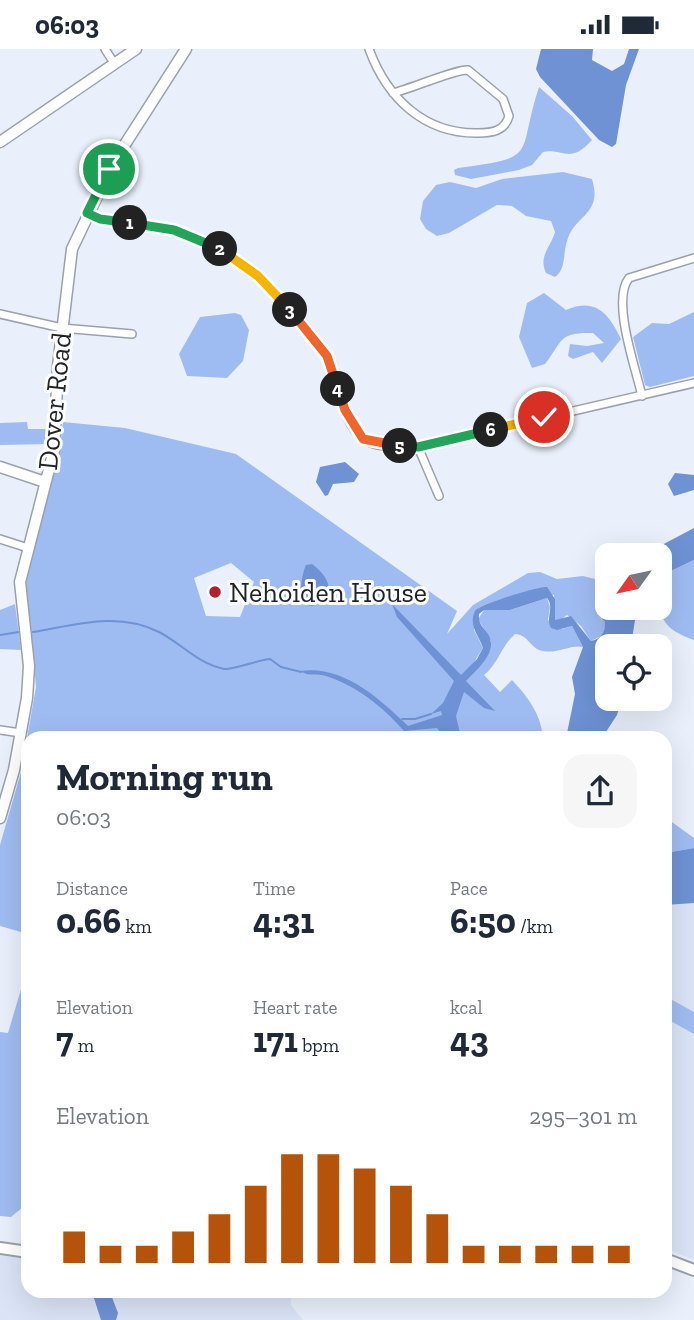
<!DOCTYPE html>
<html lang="en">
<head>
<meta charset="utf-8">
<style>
  :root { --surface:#fff; --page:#f6f6f7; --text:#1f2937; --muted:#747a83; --accent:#b45309 }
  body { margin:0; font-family:"Zilla Slab",serif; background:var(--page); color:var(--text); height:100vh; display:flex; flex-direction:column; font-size:26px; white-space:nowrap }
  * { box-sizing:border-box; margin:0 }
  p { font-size:23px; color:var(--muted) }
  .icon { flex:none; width:38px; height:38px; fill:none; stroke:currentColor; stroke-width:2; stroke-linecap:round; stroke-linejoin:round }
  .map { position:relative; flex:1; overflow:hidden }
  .panel { position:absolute; left:21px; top:682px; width:651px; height:567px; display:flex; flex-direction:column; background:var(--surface); border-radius:21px; box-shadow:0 7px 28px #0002 }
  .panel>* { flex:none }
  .needle { width:46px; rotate:237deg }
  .tools { position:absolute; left:595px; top:494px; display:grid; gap:14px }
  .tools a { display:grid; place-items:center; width:77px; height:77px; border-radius:14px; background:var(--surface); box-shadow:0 7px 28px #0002; font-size:35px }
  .pin { position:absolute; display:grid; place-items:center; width:60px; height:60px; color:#fff; margin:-30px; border:4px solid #fff; border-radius:50%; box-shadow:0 2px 7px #0007 }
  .km { position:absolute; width:35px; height:35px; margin:-18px; border-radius:50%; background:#222; color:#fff; font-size:19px; line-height:35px; text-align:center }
  .round { display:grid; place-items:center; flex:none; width:74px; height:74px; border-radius:21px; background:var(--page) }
  .summary { display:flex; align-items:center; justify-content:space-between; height:119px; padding:0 35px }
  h1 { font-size:38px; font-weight:800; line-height:52px }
  .metrics { display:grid; grid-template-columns:repeat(3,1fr); gap:10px; height:119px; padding:7px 35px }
  .metrics div { display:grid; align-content:center }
  .metrics b { font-size:35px; font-weight:800 }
  .metrics small { font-size:19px; font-weight:400 }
  .metrics p { font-size:19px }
  .chart { height:196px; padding:14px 35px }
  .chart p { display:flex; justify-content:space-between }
  .chart svg { width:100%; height:126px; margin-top:7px; stroke:var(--accent); stroke-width:6 }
  .status { display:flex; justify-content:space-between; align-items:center; height:49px; padding:0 35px; background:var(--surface); direction:ltr }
  .status svg { height:19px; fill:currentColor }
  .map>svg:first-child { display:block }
  .built { fill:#dae4f6 }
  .green { fill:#9fbcf2; fill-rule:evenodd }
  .water { fill:#6e92d4 }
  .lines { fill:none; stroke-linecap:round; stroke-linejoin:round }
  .stream { stroke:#6e92d4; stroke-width:2 }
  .street-casing { stroke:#9ba1ab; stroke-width:10 }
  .secondary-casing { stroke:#9ba1ab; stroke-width:13 }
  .primary-casing { stroke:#9ba1ab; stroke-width:14 }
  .street { stroke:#fff; stroke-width:7 }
  .secondary { stroke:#fff; stroke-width:10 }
  .primary { stroke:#fff; stroke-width:10 }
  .split-1-casing { stroke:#fff; stroke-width:14 }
  .split-2-casing { stroke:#fff; stroke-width:14 }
  .split-3-casing { stroke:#fff; stroke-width:14 }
  .split-4-casing { stroke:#fff; stroke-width:14 }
  .split-5-casing { stroke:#fff; stroke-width:14 }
  .split-6-casing { stroke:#fff; stroke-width:14 }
  .split-7-casing { stroke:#fff; stroke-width:14 }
  .split-1 { stroke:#22a559; stroke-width:9 }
  .split-2 { stroke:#22a559; stroke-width:9 }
  .split-3 { stroke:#f5b400; stroke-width:9 }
  .split-4 { stroke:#f0652b; stroke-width:9 }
  .split-5 { stroke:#f0652b; stroke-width:9 }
  .split-6 { stroke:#22a559; stroke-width:9 }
  .split-7 { stroke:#f5b400; stroke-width:9 }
  .poi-dot { fill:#b2202d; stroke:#fff; stroke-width:2.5 }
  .labels { text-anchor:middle; stroke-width:6; stroke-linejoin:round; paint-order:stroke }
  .street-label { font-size:28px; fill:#1f2226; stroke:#fff }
  .poi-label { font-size:28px; fill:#1f2226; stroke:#fff; text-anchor:start }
</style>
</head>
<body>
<div class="status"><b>06:03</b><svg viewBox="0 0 49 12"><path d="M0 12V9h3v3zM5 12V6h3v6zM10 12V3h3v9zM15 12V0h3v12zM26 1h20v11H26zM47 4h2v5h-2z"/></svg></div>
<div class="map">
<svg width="694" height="1271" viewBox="0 0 694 1271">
  <rect width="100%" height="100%" fill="#e9f0fb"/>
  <path class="built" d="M692 853 694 854V963L665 947V856Z
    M665 969 694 985V1211L665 1199Z
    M0 1206 28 1210V1242L291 1243V1256L303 1271H0Z"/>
  <path class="green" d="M539 38 572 67 592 91C570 116 563 99 543 103L532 116 519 121 471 130 455 126 454 121 458 119C541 108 516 108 539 38Z
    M563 123 592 130C603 166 575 165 567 192 563 204 566 221 555 228L546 224C538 207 551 198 555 183L551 172 526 167 512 157 497 156 449 184 437 187 426 180 420 170 423 152 436 136 450 133 476 139 502 130Z
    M544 244 566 261C596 248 609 265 621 290L602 314 593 303 573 310 568 307 570 295 587 297 604 294 593 284C558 283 563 292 545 315L532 319 519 288 527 254Z
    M694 263V327L650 338 645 336 633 288 652 274 669 275Z
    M235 264 241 266 249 281 243 312 227 329 187 327 179 305 200 268Z
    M27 373 28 380H50L49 395 0 396V374Z
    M63 373 125 379 236 405 457 562 447 585 473 556 528 524 540 523 557 530 583 527 595 530 607 526C607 542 598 555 601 570L606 573 603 586 591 592 581 577 567 566 559 572 555 571 554 546C524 546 498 547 474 565V581L483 599 473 615 477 620 491 592 478 570 484 561H510L547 549 550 558 548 571 562 580 572 577 583 598C571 595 558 605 543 602 530 600 528 585 515 585 501 597 499 614 484 626L500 643 512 631C528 648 541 665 543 689L28 690V885L0 877V796L21 723 36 638 26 531 60 399ZM231 514 254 533 240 568 206 567 194 529Z
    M694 511V591C654 577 660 562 660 527Z
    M15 555 21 601 0 600V561Z
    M665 768 694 789V799L665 804Z
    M28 917V1154L11 1168 0 1167V983L8 984Z
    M665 947 694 963V985L665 969Z"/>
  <path class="water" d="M541 0H593L592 11 612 22 624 15 629 0H639L626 36 616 95 612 98 599 91 540 28 536 20Z
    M345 413 359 425 354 433 333 435 328 446 325 447 316 433 320 418Z
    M675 424 694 426V441L674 447 668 435Z
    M694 479V511L660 527V506H643Z
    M312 515C325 525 332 535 328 551L312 557 302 555C299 545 302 524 306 516Z
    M607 535V558H637L631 597H607V649H622L617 666 602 689H566L575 645 572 628 583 598 572 577 557 581 551 579C545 569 555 558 547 549L510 561H484L479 565C478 575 483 578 488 585 499 603 477 620 466 632L495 662 484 659 464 643 456 667 461 689H445L437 679 404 682C383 658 357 637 326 627 317 624 309 628 300 622 343 616 379 649 408 677L442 666 441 662 431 665 443 654 454 632 397 568 392 555 461 626 477 610 483 599C479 587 468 576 475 562 479 556 538 537 547 538L555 550V571L571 567 591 592C602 590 605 583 605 573L598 566Z
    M694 799V854L665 856V804Z
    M92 1243H110L118 1264 116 1271H101Z"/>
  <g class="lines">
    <path class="stream" d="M33 583C75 576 118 562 159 583 182 595 197 614 224 620 233 621 258 611 270 610L281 618 301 623
      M0 586 19 583
      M402 670H415L431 665"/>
    <g class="street-casing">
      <path id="street" d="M105 0 114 14
        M369 0C387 49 424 85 478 84 492 84 505 82 509 67L503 50 468 21C456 20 410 40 393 44
        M87 164C109 176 136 173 160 178 220 189 264 230 303 274 312 285 322 297 328 309 339 334 341 375 365 391 379 400 402 397 418 398L694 334
        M0 265 62 279 132 285
        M642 347C636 320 611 251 629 229L694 209
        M418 398 439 447
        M0 490 28 499
        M0 681 21 684"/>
    </g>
    <g class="secondary-casing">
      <path id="secondary" d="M0 93 136 0
        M0 418 45 433
        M0 769 14 721 27 649 29 617 20 533 54 401 58 317 72 200 113 114 186 0"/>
    </g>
    <g class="primary-casing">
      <path id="primary" d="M0 1199 28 1203
        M665 1210 694 1221"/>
    </g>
    <use href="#street" class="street"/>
    <use href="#secondary" class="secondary"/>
    <use href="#primary" class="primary"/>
  </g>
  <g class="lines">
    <g class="split-1-casing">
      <path id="split-1" d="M109 120 87 164 100 170 130 174"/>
    </g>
    <g class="split-2-casing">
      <path id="split-2" d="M130 174 174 181 220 200"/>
    </g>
    <g class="split-3-casing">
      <path id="split-3" d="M220 200 258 227 290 261"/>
    </g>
    <g class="split-4-casing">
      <path id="split-4" d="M290 261 327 307 338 340"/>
    </g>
    <g class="split-5-casing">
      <path id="split-5" d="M338 340 345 361 363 390 400 397"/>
    </g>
    <g class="split-6-casing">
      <path id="split-6" d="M400 397 418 398 491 381"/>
    </g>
    <g class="split-7-casing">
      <path id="split-7" d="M491 381 544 368"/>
    </g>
    <use href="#split-1" class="split-1"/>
    <use href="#split-2" class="split-2"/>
    <use href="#split-3" class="split-3"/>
    <use href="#split-4" class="split-4"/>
    <use href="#split-5" class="split-5"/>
    <use href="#split-6" class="split-6"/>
    <use href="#split-7" class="split-7"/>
  </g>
  <circle class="poi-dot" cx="215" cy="543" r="7"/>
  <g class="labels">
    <g class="street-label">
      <text transform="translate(54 352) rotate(-84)" y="10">Dover Road</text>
    </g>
    <g class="poi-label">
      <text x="229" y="553">Nehoiden House</text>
    </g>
  </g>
</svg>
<div class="tools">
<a><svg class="needle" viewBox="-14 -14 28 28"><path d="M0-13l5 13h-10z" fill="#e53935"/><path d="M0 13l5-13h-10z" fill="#747a83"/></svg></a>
<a><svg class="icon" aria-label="locate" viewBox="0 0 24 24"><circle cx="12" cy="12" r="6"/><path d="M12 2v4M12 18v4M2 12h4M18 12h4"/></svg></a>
</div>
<div class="pin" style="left:109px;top:120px;background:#1e9e55"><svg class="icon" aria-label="arrive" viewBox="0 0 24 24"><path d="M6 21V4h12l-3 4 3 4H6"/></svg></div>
<div class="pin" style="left:544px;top:368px;background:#d93025"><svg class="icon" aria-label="check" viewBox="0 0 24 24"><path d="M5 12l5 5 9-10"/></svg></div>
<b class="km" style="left:130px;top:174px">1</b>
<b class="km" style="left:220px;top:200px">2</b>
<b class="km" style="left:290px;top:261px">3</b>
<b class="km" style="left:338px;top:340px">4</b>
<b class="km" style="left:400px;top:397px">5</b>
<b class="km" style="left:491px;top:381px">6</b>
<section class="panel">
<div class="summary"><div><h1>Morning run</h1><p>06:03</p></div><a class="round"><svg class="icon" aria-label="share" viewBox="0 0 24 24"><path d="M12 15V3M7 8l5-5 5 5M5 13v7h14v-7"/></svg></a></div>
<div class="metrics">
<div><p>Distance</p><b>0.66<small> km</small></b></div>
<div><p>Time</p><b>4:31</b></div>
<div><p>Pace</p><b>6:50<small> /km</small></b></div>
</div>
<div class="metrics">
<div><p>Elevation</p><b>7<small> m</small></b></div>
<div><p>Heart rate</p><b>171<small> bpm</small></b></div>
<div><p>kcal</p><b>43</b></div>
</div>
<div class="chart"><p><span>Elevation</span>295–301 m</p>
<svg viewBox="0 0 160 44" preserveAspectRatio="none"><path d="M5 44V33M15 44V38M25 44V38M35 44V33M45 44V27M55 44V17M65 44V6M75 44V6M85 44V11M95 44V17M105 44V27M115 44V38M125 44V38M135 44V38M145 44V38M155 44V38"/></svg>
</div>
</section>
</div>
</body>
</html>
